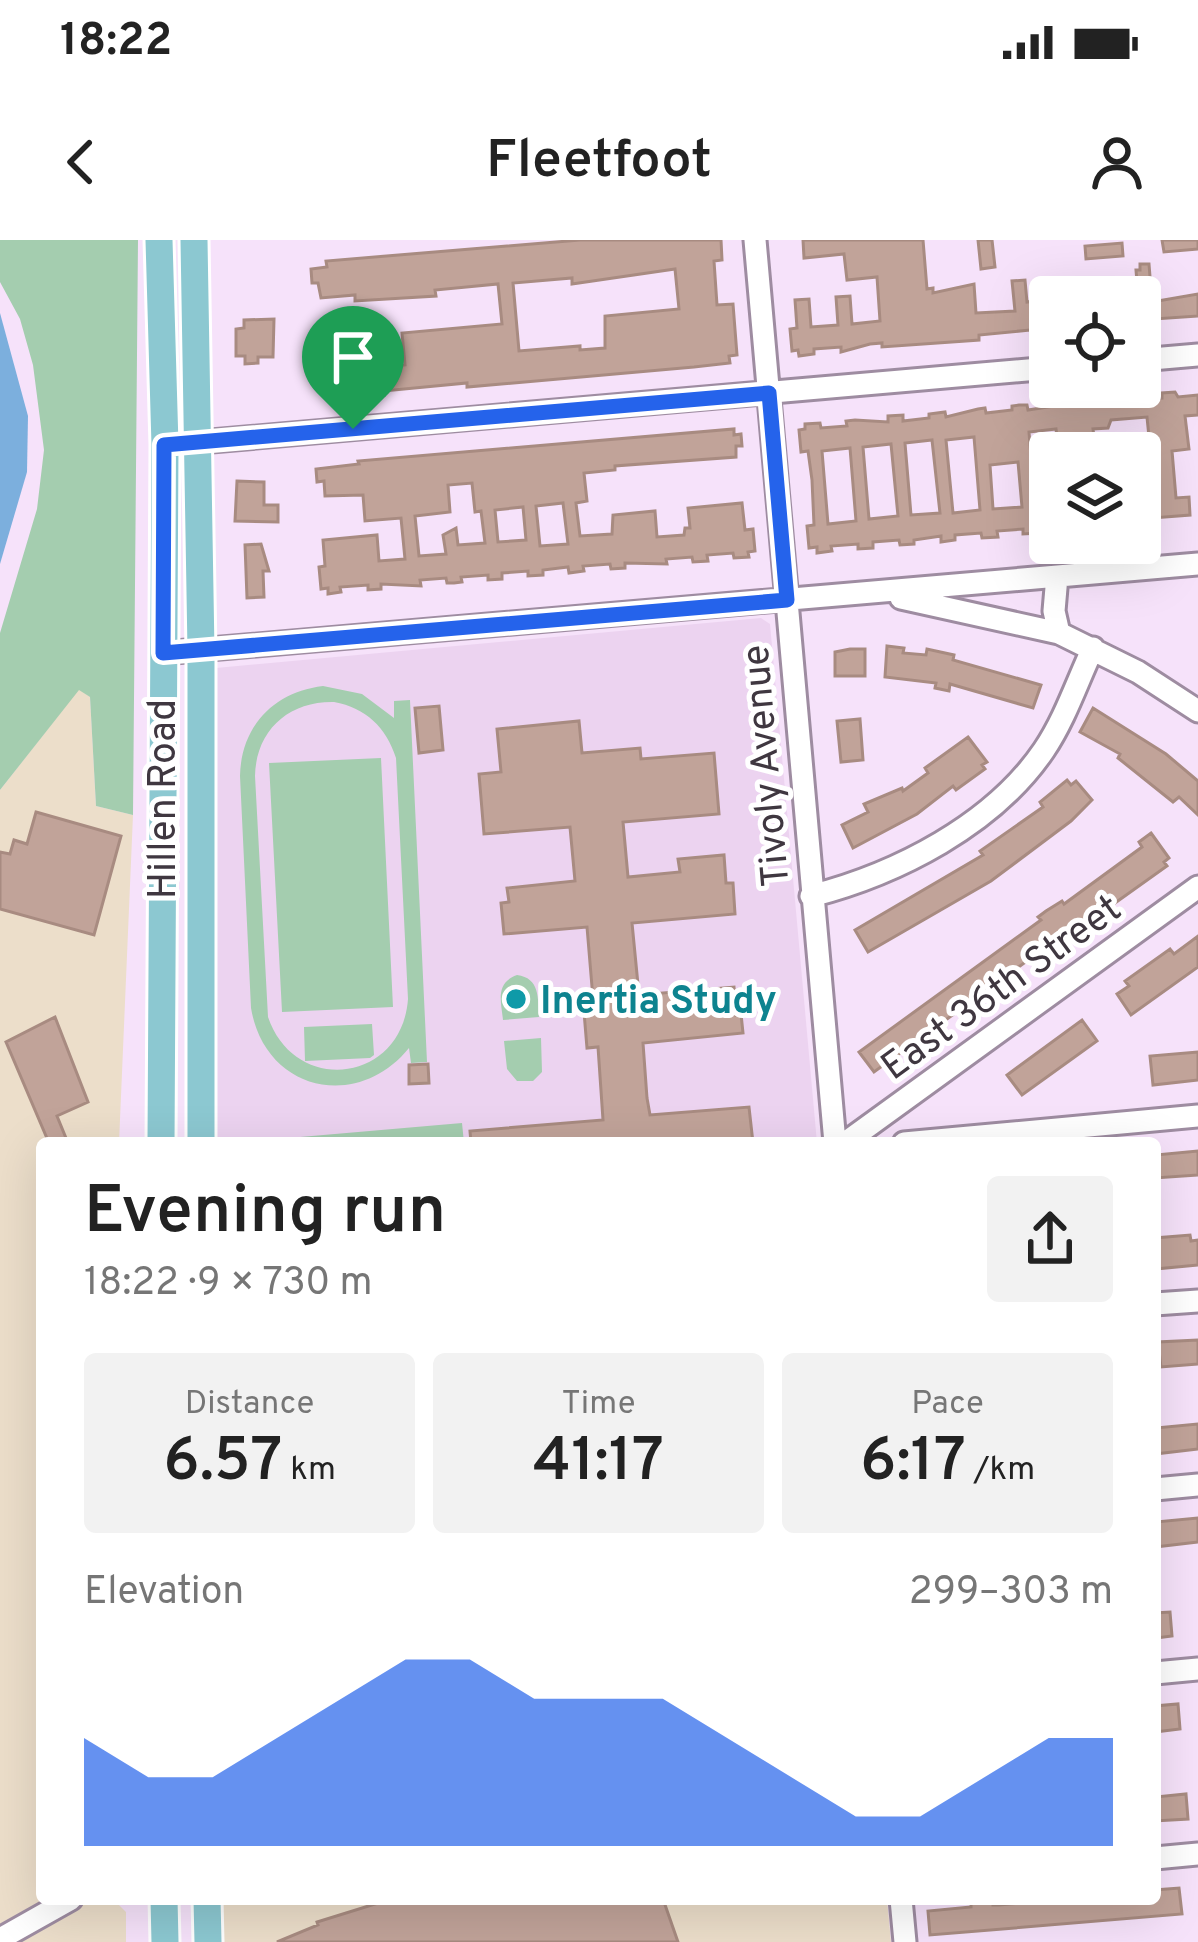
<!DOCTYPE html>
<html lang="en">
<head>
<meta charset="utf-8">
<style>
  :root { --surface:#fff; --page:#f2f2f2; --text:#222; --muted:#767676; --accent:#2563eb }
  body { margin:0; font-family:Overpass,sans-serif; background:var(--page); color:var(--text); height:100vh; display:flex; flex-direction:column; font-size:45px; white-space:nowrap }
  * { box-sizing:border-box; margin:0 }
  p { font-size:39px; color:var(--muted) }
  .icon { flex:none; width:66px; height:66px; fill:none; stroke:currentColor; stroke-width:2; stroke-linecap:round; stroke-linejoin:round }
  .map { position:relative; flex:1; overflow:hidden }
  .details { position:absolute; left:36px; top:897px; width:1125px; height:768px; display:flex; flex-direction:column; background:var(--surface); border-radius:12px; box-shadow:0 12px 48px #0002 }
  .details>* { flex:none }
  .fabs { position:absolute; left:1029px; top:36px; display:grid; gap:24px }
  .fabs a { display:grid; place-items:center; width:132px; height:132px; border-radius:12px; background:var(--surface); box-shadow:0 12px 48px #0002; font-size:60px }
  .pin { position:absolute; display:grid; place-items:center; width:102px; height:102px; color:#fff; margin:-123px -51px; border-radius:50% 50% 50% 0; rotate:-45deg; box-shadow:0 0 12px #0007 }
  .pin .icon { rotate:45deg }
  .round { display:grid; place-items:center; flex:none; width:126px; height:126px; border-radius:12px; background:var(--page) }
  .overview { display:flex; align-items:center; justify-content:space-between; height:204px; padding:0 48px }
  h1 { font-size:66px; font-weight:600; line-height:90px }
  .figures { display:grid; grid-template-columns:repeat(3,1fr); gap:18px; height:204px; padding:12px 48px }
  .figures div { display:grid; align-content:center; border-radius:12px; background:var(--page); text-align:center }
  .figures b { font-size:60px; font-weight:600 }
  .figures small { font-size:33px; font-weight:400 }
  .figures p { font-size:33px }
  .chart { height:336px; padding:24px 48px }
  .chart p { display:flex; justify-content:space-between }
  .chart svg { width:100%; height:216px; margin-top:12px; fill:var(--accent); opacity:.7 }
  .status { display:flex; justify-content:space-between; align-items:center; height:84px; padding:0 60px; background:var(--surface); direction:ltr }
  .status svg { height:33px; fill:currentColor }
  header { display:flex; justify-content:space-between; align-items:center; height:156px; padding:0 48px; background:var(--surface); font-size:54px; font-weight:600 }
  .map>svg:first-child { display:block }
  .built { fill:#ecd3f0 }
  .industrial { fill:#ecdeca }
  .green { fill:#a4cdaf; fill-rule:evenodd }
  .water { fill:#7cafdd }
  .building { fill:#c1a399; stroke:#a88b81; stroke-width:3; fill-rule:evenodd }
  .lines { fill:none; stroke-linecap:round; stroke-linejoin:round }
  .minor-casing { stroke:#9e8ca1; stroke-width:27 }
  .major-casing { stroke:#fff; stroke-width:33 }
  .minor { stroke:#fff; stroke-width:21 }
  .major { stroke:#8cc8d1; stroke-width:27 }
  .route-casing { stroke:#fff; stroke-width:24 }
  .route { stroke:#2563eb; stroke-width:15 }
  .culture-dot { fill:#0f9aa8; stroke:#fff; stroke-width:4.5 }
  .labels { text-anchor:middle; stroke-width:10; stroke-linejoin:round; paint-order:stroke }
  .street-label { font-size:39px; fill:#3f3740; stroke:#fff }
  .culture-label { font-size:39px; font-weight:bold; fill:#0d838f; stroke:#fff; text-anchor:start }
</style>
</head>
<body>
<div class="status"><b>18:22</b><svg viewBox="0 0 49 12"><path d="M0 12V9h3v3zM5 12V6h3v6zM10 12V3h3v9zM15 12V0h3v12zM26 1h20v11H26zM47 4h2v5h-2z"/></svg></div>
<header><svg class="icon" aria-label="back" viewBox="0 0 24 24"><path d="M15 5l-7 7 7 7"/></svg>Fleetfoot<svg class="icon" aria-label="person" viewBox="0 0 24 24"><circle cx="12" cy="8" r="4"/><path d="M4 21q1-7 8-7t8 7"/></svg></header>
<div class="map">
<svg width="1198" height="1702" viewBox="0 0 1198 1702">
  <rect width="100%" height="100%" fill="#f6e2fa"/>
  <path class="built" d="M761 378 770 384 817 903H216V428Z"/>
  <path class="industrial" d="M79 449 90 457 96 566 133 575 119 903H42V1659H113L126 1672V1702H0V550Z
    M223 1659H887L891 1702H223Z"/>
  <path class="green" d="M0 0H138L133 575 96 566 90 457 79 450 0 550V393L37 269 44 210 33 125 20 79 0 42Z
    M323 446 362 454 394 478V461L410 460 427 822 411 823 409 808C357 872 265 851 251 768L240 536C241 486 274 452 323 446ZM334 462C366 468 386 487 396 518L408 759C402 843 295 856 268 777L255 536C256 490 289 461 334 462Z
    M381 518 393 767 282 772 269 523Z
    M517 735C540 738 538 758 539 777L503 780C501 761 495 743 517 735Z
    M372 784 374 815 370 818 305 821 304 787Z
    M541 798 542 832 533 841H517L507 829 504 801Z
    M462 883 464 903H232Z"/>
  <path class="water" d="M0 73 28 176 27 232 0 324Z"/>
  <path class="building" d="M580 0H721L722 20 714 21 717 65 733 64 737 115 729 116 730 123 694 127 467 147V143L383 151 384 155 369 156 329 159 328 152 321 153 320 142 327 141 326 130 336 129 335 119 366 116 363 96 378 95 381 127 405 125 402 93 502 84 498 44 435 50 436 56 355 61V55L321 58 318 43H312L311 29 327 27 326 21ZM675 29 679 69 605 76V108L580 110V106L519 111 513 43 572 38V44Z
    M803 0H923L927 49 933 48V53L974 44 976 73 1015 71 1012 41 1025 40 1027 62 1044 60 1045 94 1032 95 1030 90 979 95V100L882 107V103L870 104 841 112V107L814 109V114L799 116 798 110 792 111 790 89 797 88 795 60 809 59 811 87 838 85 836 57 850 56 852 84 880 81 877 37 847 40 844 14 804 18Z
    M978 0H992L995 27 981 29Z
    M1162 0H1198V9L1164 12Z
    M1122 3 1123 16 1086 19 1085 6Z
    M1140 24H1149L1152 62 1198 54V76L1140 80 1136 30H1140Z
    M274 79 273 117H258V123L245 124V116H236V89L244 88V80Z
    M1175 152 1178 157 1198 155V175L1185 176 1189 209 1172 211 1176 258 1189 257 1190 275 1140 279V258L1155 257 1147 177 1111 180 1108 188 1093 189 1096 213H1059L1056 189 1029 192 1035 266 1043 265 1045 287 1038 288 1039 293 1023 294V289L997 291 998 297 982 298 981 293 955 295V300L941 302V296L914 300V304L900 305 899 300 873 302V308L858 309V304L831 306 832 311 817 313V307L809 308 807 286 814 285 812 240 808 211 801 212 799 190 805 189V184L820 183 821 188 847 186 846 181 855 180 888 182V176L903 175V181L929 178V174L945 172 946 177 978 169 985 168 986 173 1012 170V166L1019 165H1027L1028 170 1054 166 1053 162 1060 161H1069V166L1162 158V153ZM974 197 980 270 953 273 946 200ZM932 200 940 273 911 275 905 203ZM891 204 898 276 869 279 863 207ZM850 208 856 281 828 284 822 211ZM1018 222 1022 267 993 269 990 225Z
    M734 189V195L741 194 742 206H736V217L615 226V230L584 233 587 261 576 263 580 296 612 294 613 275 655 271 657 297 684 295 685 288H690L688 268 742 263 745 290 753 289 755 311 748 312 749 317 734 318 733 313 707 315 708 321 693 322 692 317 666 319 667 324 625 323V328L611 329 610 324 583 326 584 331 569 333 568 327 543 330V335L528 336V331L502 333V339L488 340V335L461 337 462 342 454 343H447L446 338 420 340 421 346 381 344V349L368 350V345L340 347 341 352 328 354V348L321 349 319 327 325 326 323 300 377 295 379 321 405 319 401 278 365 281 363 255 325 256 324 241 317 242 316 229 359 224 358 221ZM472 243 475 272 481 271 485 303 458 305 456 288 443 295 446 314 419 316 415 276 450 272 448 245ZM563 263 568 304 540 306 536 266ZM523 267 526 300 498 302 495 270Z
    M237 241 264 242V265H278V282L235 281Z
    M261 304 269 331H263L264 357 247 358 245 305Z
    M887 406 904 408 903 413 926 415 927 409 954 415 953 420 1041 445 1033 468 950 444 949 451 935 448 936 443 885 437Z
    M850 409H865V436H835V412Z
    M439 466 443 510 419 513 415 468Z
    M1093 468 1166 514 1198 541V575L1179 557 1173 562 1118 518 1120 514 1080 492Z
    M860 479 863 520 841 522 837 481Z
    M579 481 582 513 640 508 641 519 714 513 719 574 623 582 628 637 680 632 678 619 724 615 726 643H733L735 674 632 683 639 755 734 747 736 775 741 774 743 793 643 803 647 858 650 875 749 867 753 903H471L470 891 603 880 598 807 587 808 583 760 593 759 587 687 504 694 501 663 509 662 507 648 575 641 570 587 484 594 479 534 501 532 497 489Z
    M968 497 987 522 982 525 985 529 956 550 953 546 917 574 853 608 842 585 868 572 864 564 902 548 903 551 928 533 925 528Z
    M1067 540 1071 545 1076 541 1092 560 1071 581 991 641 868 712 855 690 983 615 980 611 1043 567 1040 562Z
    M36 572 121 596 94 695 0 669V612L10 614 14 600 27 604Z
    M1151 593 1169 618 1164 622 1167 626 1108 668 1105 665 1100 668 874 832 859 812 1041 680 1038 677 1046 671 1062 661 1064 664 1142 607 1139 602Z
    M1198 696V727L1131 775 1117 754 1129 746 1125 741 1170 709 1174 714Z
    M55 777 88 862 57 876 68 903H49L6 802Z
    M1082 780 1097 801 1022 855 1007 835Z
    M1198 812V840L1153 845 1150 816Z
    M428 824 429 843 409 844V825Z
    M1198 911V935L1155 938V915Z
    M1190 995 1191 1001 1198 1000V1025L1155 1029V998Z
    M1198 1100V1124L1161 1127 1158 1102Z
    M1198 1184V1209L1155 1214V1188Z
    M1198 1278V1302L1155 1307V1282Z
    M1170 1372 1172 1396 1156 1398 1155 1373Z
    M1178 1464 1180 1489 1155 1492V1466Z
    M1186 1554 1188 1579 1155 1581V1557Z
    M1179 1648 1182 1674 930 1695 928 1671 971 1667V1662L993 1659V1665H999L1060 1659H1155V1650Z
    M391 1659H663L678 1702H277L318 1685 317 1682Z"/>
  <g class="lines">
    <g class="minor-casing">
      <path id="minor" d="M755 0 835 903
        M1140 120 1198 115
        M165 205 1050 128
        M1057 336 1054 371 1059 393 1138 432 1198 471
        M901 358 1059 393
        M163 413 1198 324
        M811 656C897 634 993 585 1044 510 1065 479 1077 442 1093 408
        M845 903 1198 647
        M904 903 1198 876
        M1155 1064 1198 1061
        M1155 1249 1198 1245
        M1155 1433 1198 1429
        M1155 1618 1198 1614
        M901 1659 905 1702
        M0 1699 71 1659"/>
    </g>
    <g class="major-casing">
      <path id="major" d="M159 0 165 205 161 903
        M194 0 201 411V903
        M164 1659 165 1702
        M207 1659 208 1702"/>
    </g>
    <use href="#minor" class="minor"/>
    <use href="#major" class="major"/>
  </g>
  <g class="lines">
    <g class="route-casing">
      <path id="route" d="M769 153 787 360 163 413 164 205Z"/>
    </g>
    <use href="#route" class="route"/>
  </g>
  <circle class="culture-dot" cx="516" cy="759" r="12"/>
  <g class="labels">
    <g class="street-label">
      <text transform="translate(764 526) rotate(-95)" y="14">Tivoly Avenue</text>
      <text transform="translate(161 559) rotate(-90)" y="14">Hillen Road</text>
      <text transform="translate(1000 746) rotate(-36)" y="14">East 36th Street</text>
    </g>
    <g class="culture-label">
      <text x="540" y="773">Inertia Study</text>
    </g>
  </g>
</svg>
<div class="fabs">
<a><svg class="icon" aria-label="locate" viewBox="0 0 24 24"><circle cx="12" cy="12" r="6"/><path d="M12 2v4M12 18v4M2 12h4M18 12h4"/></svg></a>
<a><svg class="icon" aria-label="layers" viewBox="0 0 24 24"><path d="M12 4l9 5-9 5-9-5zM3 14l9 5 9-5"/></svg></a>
</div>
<div class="pin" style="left:353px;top:189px;background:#1e9e55"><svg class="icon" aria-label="arrive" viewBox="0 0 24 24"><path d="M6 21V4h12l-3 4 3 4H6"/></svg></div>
<section class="details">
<div class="overview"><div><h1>Evening run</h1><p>18:22 · 9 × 730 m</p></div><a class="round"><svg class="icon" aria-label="share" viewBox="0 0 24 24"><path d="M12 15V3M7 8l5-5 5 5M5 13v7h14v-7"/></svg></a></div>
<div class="figures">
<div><p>Distance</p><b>6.57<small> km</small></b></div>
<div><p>Time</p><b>41:17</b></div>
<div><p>Pace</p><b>6:17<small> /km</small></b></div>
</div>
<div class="chart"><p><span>Elevation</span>299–303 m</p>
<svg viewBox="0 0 160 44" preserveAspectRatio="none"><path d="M0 44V22L10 30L20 30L30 22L40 14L50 6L60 6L70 14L80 14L90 14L100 22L110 30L120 38L130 38L140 30L150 22L160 22V44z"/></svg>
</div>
</section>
</div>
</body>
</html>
